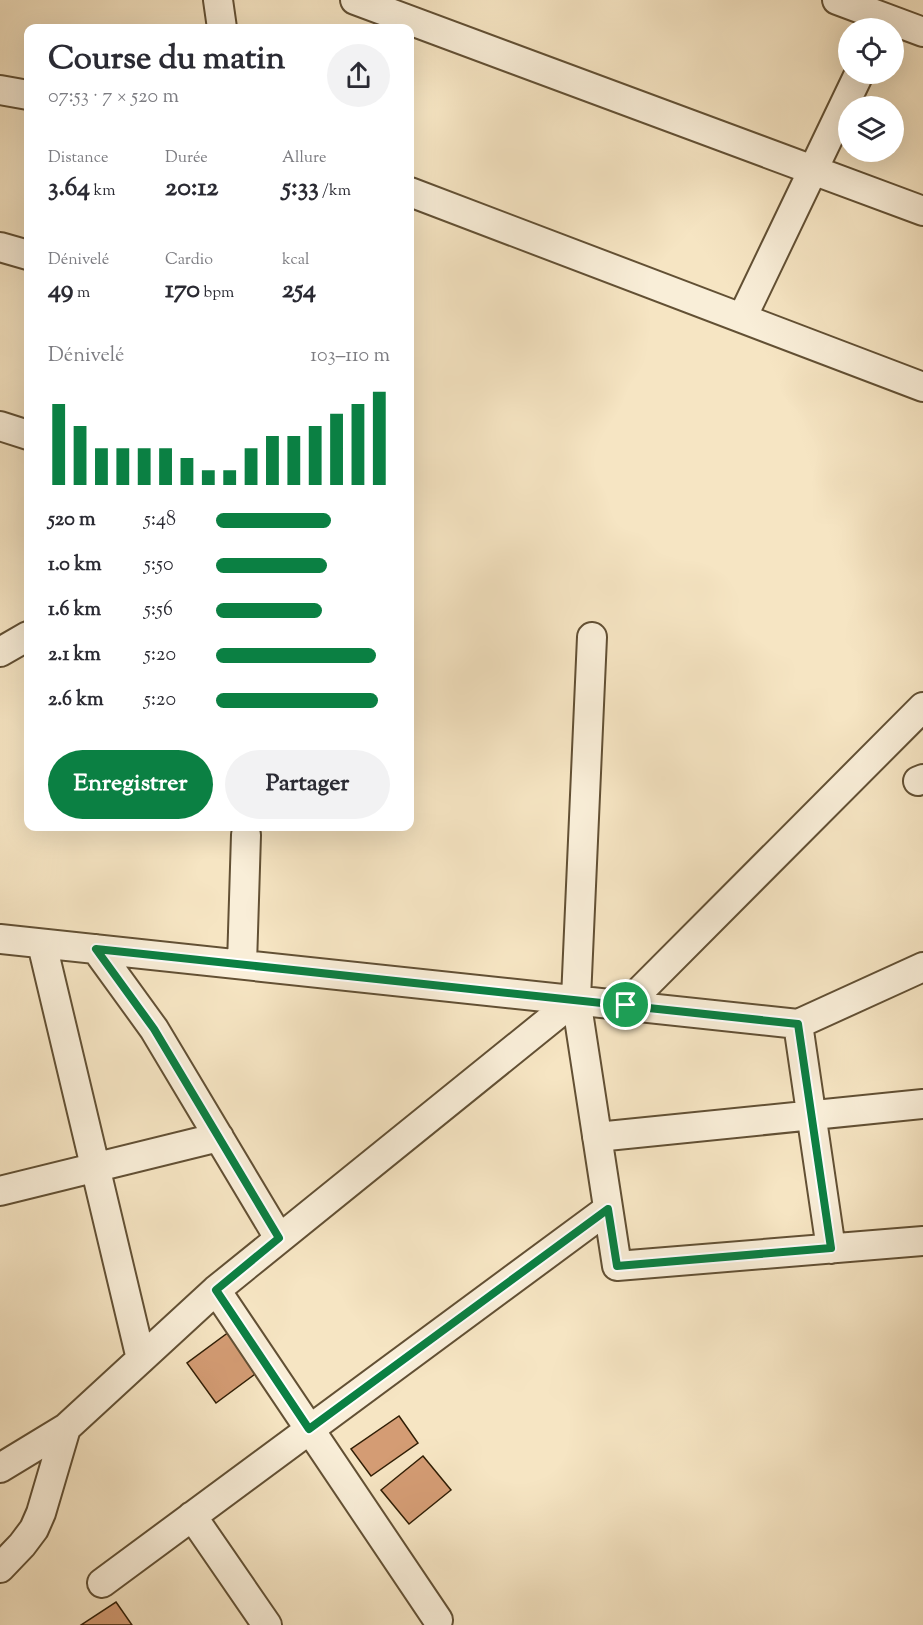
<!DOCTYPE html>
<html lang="fr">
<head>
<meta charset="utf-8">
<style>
  :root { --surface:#fff; --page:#f2f2f3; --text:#2b2b33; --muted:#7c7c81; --accent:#0b8043 }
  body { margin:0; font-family:"Sorts Mill Goudy",serif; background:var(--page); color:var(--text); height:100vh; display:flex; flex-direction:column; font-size:22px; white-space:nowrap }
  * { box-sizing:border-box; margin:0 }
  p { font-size:20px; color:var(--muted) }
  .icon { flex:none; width:33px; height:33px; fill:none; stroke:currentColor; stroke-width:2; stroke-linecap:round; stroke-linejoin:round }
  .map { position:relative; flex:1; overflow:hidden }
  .drawer { position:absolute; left:24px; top:24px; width:390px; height:807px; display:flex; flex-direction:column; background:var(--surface); border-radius:12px; box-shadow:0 6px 24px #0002 }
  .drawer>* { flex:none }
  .buttons { position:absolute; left:838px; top:18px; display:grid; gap:12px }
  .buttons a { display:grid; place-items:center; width:66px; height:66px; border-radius:50%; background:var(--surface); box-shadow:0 6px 24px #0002; font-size:30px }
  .pin { position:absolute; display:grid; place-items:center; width:51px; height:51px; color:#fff; margin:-26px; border:3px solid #fff; border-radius:50%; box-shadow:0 2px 6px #0007 }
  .round { display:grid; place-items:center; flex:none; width:63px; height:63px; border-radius:32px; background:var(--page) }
  .overview { display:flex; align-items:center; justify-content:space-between; height:102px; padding:0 24px }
  h1 { font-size:33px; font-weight:700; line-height:45px }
  .figures { display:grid; grid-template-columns:repeat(3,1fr); gap:9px; height:102px; padding:6px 24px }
  .figures div { display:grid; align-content:center }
  .figures b { font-size:26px; font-weight:700 }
  .figures small { font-size:16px; font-weight:400 }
  .figures p { font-size:16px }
  .chart { height:168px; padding:12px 24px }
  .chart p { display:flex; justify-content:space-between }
  .chart svg { width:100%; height:108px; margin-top:6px; stroke:var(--accent); stroke-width:6 }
  .cta { display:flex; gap:12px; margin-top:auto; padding:12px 24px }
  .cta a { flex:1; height:69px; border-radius:36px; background:var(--accent); color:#fff; font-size:24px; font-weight:700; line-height:69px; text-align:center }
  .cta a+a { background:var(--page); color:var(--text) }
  ul { padding:0 24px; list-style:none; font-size:20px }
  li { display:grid; grid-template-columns:96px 72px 1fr; align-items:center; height:45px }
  li i { height:15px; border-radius:8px; background:var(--accent) }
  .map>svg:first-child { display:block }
  .building { fill:#d49c74; stroke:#301e05; stroke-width:1.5 }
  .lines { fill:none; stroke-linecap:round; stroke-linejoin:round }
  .minor-casing { stroke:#625034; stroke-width:32 }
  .minor { stroke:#f9eed8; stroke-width:28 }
  .route-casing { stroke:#fff; stroke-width:12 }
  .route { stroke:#0b8043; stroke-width:8 }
</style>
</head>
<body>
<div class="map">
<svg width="923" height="1625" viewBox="0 0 923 1625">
  <rect width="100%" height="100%" fill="#f6e5c3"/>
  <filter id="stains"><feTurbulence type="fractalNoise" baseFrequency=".00333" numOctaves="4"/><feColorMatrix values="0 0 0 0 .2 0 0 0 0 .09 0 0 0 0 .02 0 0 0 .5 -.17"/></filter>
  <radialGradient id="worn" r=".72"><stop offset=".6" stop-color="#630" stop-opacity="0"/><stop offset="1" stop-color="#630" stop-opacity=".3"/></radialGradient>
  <path class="building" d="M233 1329 262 1369 216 1403 187 1363Z
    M399 1416 418 1443 371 1476 351 1449Z
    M423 1456 451 1490 409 1524 381 1490Z
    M116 1602 132 1625H81Z"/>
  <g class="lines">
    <g class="minor-casing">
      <path id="minor" d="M218 0 222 28
        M355 0 923 211
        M837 0 923 32
        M0 90 28 95
        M410 192 923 387
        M0 247 28 255
        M742 318 859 74
        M0 426 28 435
        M592 637 576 999 617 1266 923 1241
        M0 652 28 636
        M918 781 923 779
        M0 939 798 1024 923 967
        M42 944 141 1359
        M96 949 154 1029 279 1238
        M242 964 246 835
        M626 1005 923 707
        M798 1024 831 1249
        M597 1137 923 1104
        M0 1191 219 1137
        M216 1290 438 1620
        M0 1468 66 1428
        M192 1516 267 1625
        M0 1568 22 1545 34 1529 41 1513 66 1428 216 1290 576 999
        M102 1583 608 1209"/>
    </g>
    <use href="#minor" class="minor"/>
  </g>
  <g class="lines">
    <g class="route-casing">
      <path id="route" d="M96 949 798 1024 831 1248 617 1266 608 1209 309 1429 216 1290 279 1238 154 1029Z"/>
    </g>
    <use href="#route" class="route"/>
  </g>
  <rect width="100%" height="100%" filter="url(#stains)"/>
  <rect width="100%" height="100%" fill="url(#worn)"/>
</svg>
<div class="buttons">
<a><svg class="icon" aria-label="locate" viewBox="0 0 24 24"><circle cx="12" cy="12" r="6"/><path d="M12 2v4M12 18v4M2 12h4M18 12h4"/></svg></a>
<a><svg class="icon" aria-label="layers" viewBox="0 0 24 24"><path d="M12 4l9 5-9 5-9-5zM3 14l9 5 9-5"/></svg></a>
</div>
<div class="pin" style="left:626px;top:1005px;background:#1e9e55"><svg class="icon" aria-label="arrive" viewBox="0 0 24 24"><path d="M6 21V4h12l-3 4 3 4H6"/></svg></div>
<section class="drawer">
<div class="overview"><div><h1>Course du matin</h1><p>07:53 · 7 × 520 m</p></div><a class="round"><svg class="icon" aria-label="share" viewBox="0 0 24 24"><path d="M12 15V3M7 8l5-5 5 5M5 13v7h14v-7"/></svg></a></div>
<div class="figures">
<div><p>Distance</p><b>3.64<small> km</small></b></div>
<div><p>Durée</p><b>20:12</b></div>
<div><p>Allure</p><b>5:33<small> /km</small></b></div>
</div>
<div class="figures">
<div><p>Dénivelé</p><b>49<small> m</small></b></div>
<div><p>Cardio</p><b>170<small> bpm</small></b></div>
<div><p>kcal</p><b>254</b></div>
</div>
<div class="chart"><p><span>Dénivelé</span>103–110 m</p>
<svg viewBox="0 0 160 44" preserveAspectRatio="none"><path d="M5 44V11M15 44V20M25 44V29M35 44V29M45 44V29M55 44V29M65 44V33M75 44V38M85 44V38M95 44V29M105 44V24M115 44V24M125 44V20M135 44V15M145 44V11M155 44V6"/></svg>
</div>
<ul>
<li><b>520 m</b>5:48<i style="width:66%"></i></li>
<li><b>1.0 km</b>5:50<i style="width:64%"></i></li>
<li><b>1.6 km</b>5:56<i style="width:61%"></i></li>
<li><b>2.1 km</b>5:20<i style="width:92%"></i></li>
<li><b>2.6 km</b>5:20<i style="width:93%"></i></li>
</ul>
<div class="cta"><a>Enregistrer</a><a>Partager</a></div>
</section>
</div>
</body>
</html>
